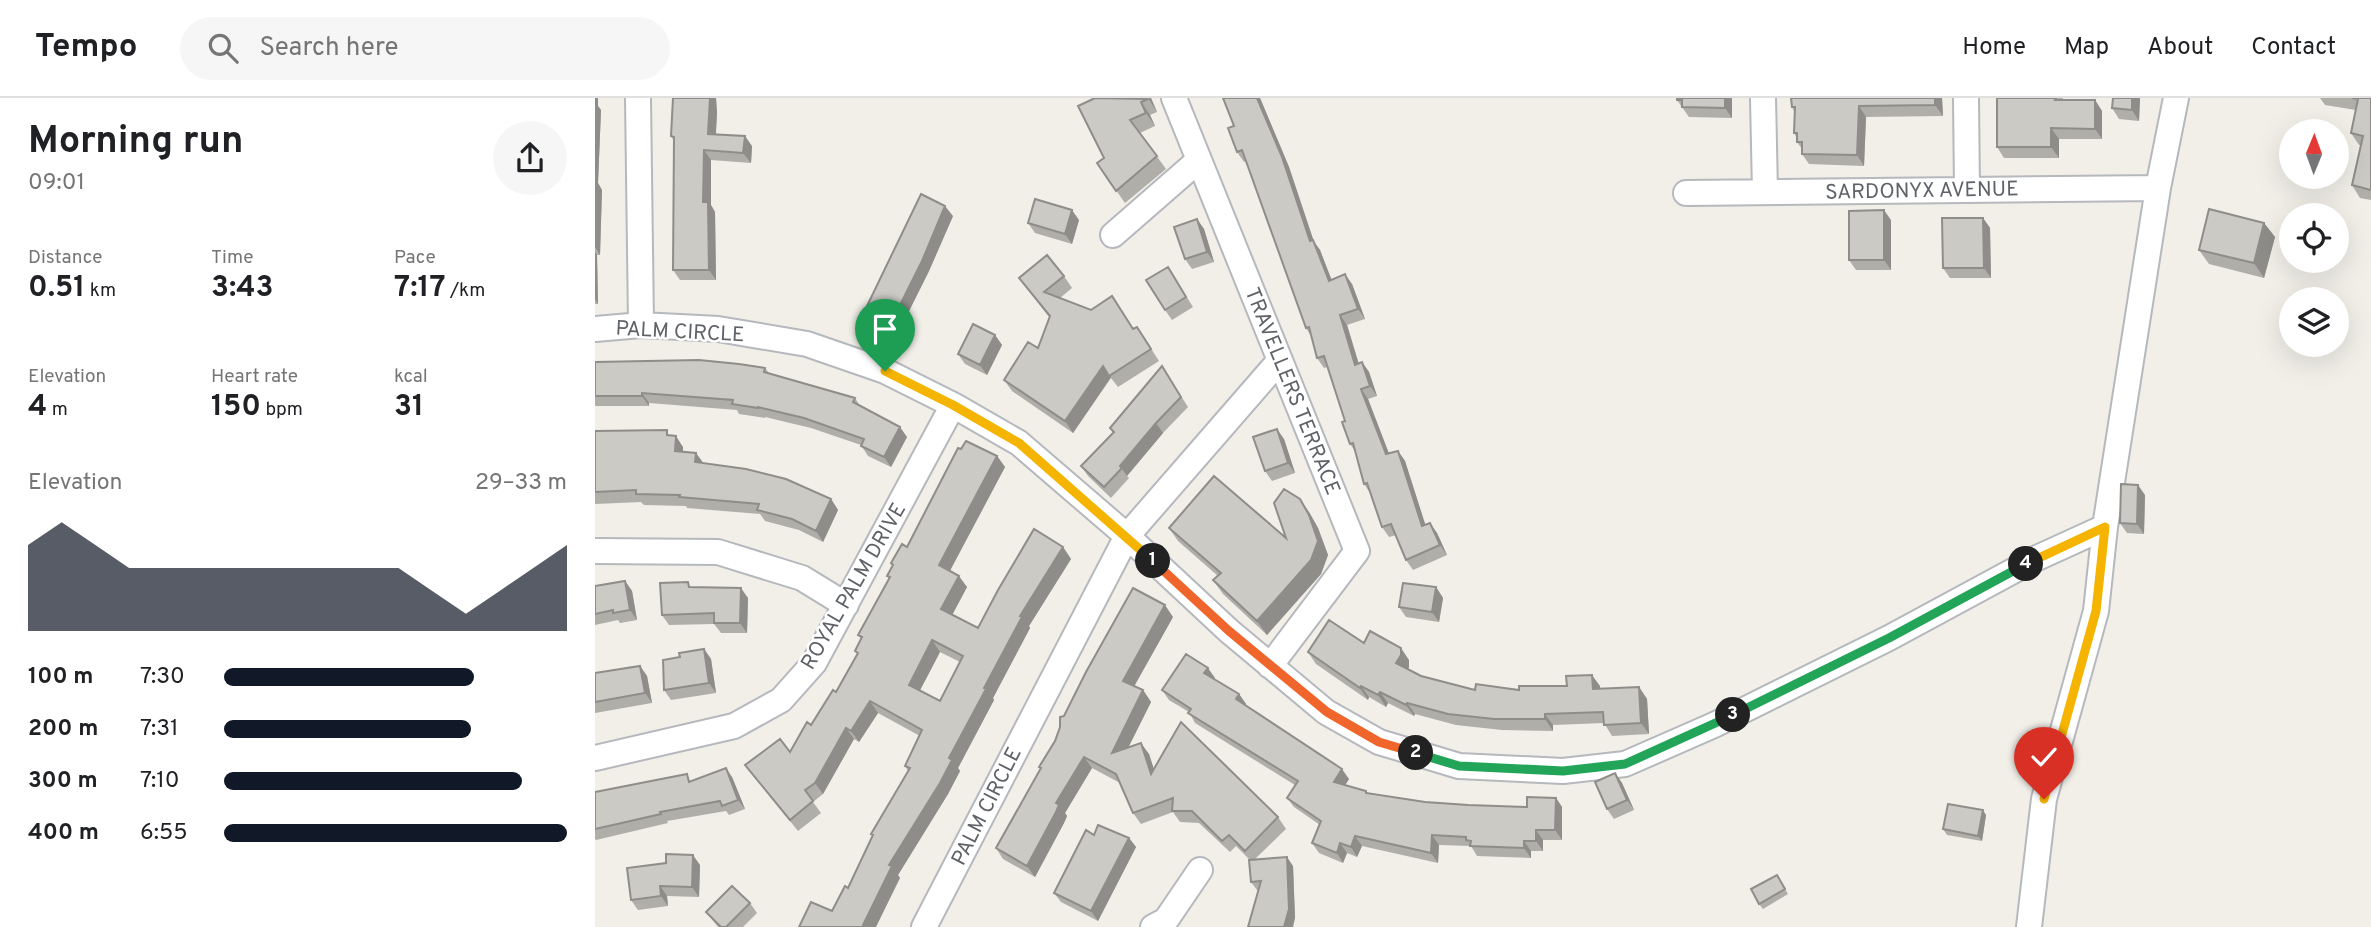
<!DOCTYPE html>
<html lang="en">
<head>
<meta charset="utf-8">
<style>
  :root { --surface:#fff; --page:#f6f6f6; --text:#202124; --muted:#757577; --line:#e0e0e0; --accent:#111827 }
  body { margin:0; font-family:Overpass,sans-serif; background:var(--page); color:var(--text); height:100vh; display:flex; flex-direction:column; font-size:26px; white-space:nowrap }
  * { box-sizing:border-box; margin:0 }
  p { font-size:23px; color:var(--muted) }
  .icon { flex:none; width:38px; height:38px; fill:none; stroke:currentColor; stroke-width:2; stroke-linecap:round; stroke-linejoin:round }
  .map { position:relative; flex:1; overflow:hidden }
  .drawer { display:flex; flex-direction:column; background:var(--surface); width:595px }
  .drawer>* { flex:none }
  .needle { width:46px; rotate:1deg }
  .controls { position:absolute; left:1684px; top:21px; display:grid; gap:14px }
  .controls a { display:grid; place-items:center; width:70px; height:70px; border-radius:50%; background:var(--surface); box-shadow:0 7px 28px #0002; font-size:35px }
  .pin { position:absolute; display:grid; place-items:center; width:60px; height:60px; color:#fff; margin:-72px -30px; border-radius:50% 50% 50% 0; rotate:-45deg; box-shadow:0 0 7px #0007 }
  .pin .icon { rotate:45deg }
  .km { position:absolute; width:35px; height:35px; margin:-18px; border-radius:50%; background:#222; color:#fff; font-size:19px; line-height:35px; text-align:center }
  .round { display:grid; place-items:center; flex:none; width:74px; height:74px; border-radius:37px; background:var(--page) }
  .head { display:flex; align-items:center; justify-content:space-between; height:119px; padding:0 28px }
  h1 { font-size:38px; font-weight:700; line-height:52px }
  .metrics { display:grid; grid-template-columns:repeat(3,1fr); gap:10px; height:119px; padding:7px 28px }
  .metrics div { display:grid; align-content:center }
  .metrics b { font-size:30px; font-weight:700 }
  .metrics small { font-size:19px; font-weight:400 }
  .metrics p { font-size:19px }
  .chart { height:196px; padding:14px 28px }
  .chart p { display:flex; justify-content:space-between }
  .chart svg { width:100%; height:126px; margin-top:7px; fill:var(--accent); opacity:.7 }
  ul { padding:0 28px; list-style:none; font-size:23px }
  li { display:grid; grid-template-columns:112px 84px 1fr; align-items:center; height:52px }
  li i { height:18px; border-radius:9px; background:var(--accent) }
  header { display:flex; align-items:center; gap:42px; box-sizing:border-box; height:98px; padding:0 35px; background:var(--surface); border-bottom:2px solid var(--line) }
  header strong { font-size:33px }
  nav { display:flex; gap:38px; margin-inline-start:auto; font-size:24px }
  .search { width:490px; height:63px; background:var(--page); display:flex; align-items:center; gap:18px; box-sizing:border-box; padding:0 24px; border-radius:38px; color:var(--muted); font-size:26px }
  main { display:flex; flex:1; min-height:0 }
  .map>svg:first-child { display:block }
  .lines { fill:none; stroke-linecap:round; stroke-linejoin:round }
  .minor-casing { stroke:#b5b8bc; stroke-width:28 }
  .minor { stroke:#fff; stroke-width:24 }
  .wall { fill:#afaea9; fill-rule:evenodd }
  .shaded-wall { fill:#8f8d8a }
  .building { fill:#cccac5; stroke:#8f8d8a; stroke-width:2; fill-rule:evenodd }
  .split-1-casing { stroke:#fff; stroke-width:14 }
  .split-2-casing { stroke:#fff; stroke-width:14 }
  .split-3-casing { stroke:#fff; stroke-width:14 }
  .split-4-casing { stroke:#fff; stroke-width:14 }
  .split-5-casing { stroke:#fff; stroke-width:14 }
  .split-1 { stroke:#f5b400; stroke-width:9 }
  .split-2 { stroke:#f0652b; stroke-width:9 }
  .split-3 { stroke:#22a559; stroke-width:9 }
  .split-4 { stroke:#22a559; stroke-width:9 }
  .split-5 { stroke:#f5b400; stroke-width:9 }
  .labels { text-anchor:middle; stroke-width:5; stroke-linejoin:round; paint-order:stroke }
  .street-label { font-size:21px; fill:#5f6368; stroke:#fff }
</style>
</head>
<body>
<header>
<strong>Tempo</strong>
<div class="search"><svg class="icon" aria-label="search" viewBox="0 0 24 24"><circle cx="10" cy="10" r="6"/><path d="M15 15l6 6"/></svg>Search here</div>
<nav><a>Home</a><a>Map</a><a>About</a><a>Contact</a></nav>
</header>
<main>
<section class="drawer">
<div class="head"><div><h1>Morning run</h1><p>09:01</p></div><a class="round"><svg class="icon" aria-label="share" viewBox="0 0 24 24"><path d="M12 15V3M7 8l5-5 5 5M5 13v7h14v-7"/></svg></a></div>
<div class="metrics">
<div><p>Distance</p><b>0.51<small> km</small></b></div>
<div><p>Time</p><b>3:43</b></div>
<div><p>Pace</p><b>7:17<small> /km</small></b></div>
</div>
<div class="metrics">
<div><p>Elevation</p><b>4<small> m</small></b></div>
<div><p>Heart rate</p><b>150<small> bpm</small></b></div>
<div><p>kcal</p><b>31</b></div>
</div>
<div class="chart"><p><span>Elevation</span>29–33 m</p>
<svg viewBox="0 0 160 44" preserveAspectRatio="none"><path d="M0 44V14L10 6L20 14L30 22L40 22L50 22L60 22L70 22L80 22L90 22L100 22L110 22L120 30L130 38L140 30L150 22L160 14V44z"/></svg>
</div>
<ul>
<li><b>100 m</b>7:30<i style="width:73%"></i></li>
<li><b>200 m</b>7:31<i style="width:72%"></i></li>
<li><b>300 m</b>7:10<i style="width:87%"></i></li>
<li><b>400 m</b>6:55<i style="width:100%"></i></li>
</ul>
</section>
<div class="map">
<svg width="1776" height="829" viewBox="0 0 1776 829">
  <rect width="100%" height="100%" fill="#f1efe8"/>
  <g class="lines">
    <g class="minor-casing">
      <path id="minor" d="M43 0 46 227
        M579 0 762 453 675 568
        M1168 0 1170 94
        M1371 0 1372 92
        M1091 95 1563 90
        M518 137 604 62
        M0 231 46 227 123 231 212 246 290 273 358 307 424 345 532 438 634 533 731 614 784 644 864 668 968 673 1030 666 1119 627 1294 540 1442 460 1510 429
        M0 453 123 454 207 480 251 507
        M0 660 139 628 186 602 219 565 358 307
        M329 829 532 438 685 262
        M558 829 571 822 605 772
        M1434 829 1449 701 1501 513 1510 429 1563 90 1581 0"/>
    </g>
    <use href="#minor" class="minor"/>
  </g>
  <path class="wall" d="M0 0H3V8L6 12 3 85 7 92 5 157H2L3 206H0Z
    M78 0H121L122 15 121 37 157 48 156 65 116 62V107L120 114 121 182H85L78 172 79 43 76 38Z
    M498 0H556L562 14 555 17 560 28 545 35 571 71 530 105 502 65 509 60Z
    M628 0H665L694 69 719 144 725 152 736 182 757 186 770 221 752 227 764 266 767 264 774 274 782 298 773 301 794 356 803 353 810 363 830 427 842 435 852 457 818 472 811 462 801 437 794 439 787 429 776 396 769 386 760 353 755 346 750 323 732 269 729 270 722 260 716 238 711 230 651 63 649 64 642 54 639 28Z
    M1137 0V20L1094 19 1082 2Z
    M1347 0 1348 18 1271 19 1269 68 1214 66 1207 56V51L1202 44V40L1199 35V13L1197 9Z
    M1402 0H1468V2H1500L1507 13V41H1464V60H1409L1402 49Z
    M1518 0H1545L1544 23 1524 21 1517 10Z
    M1725 0H1776V102L1765 100 1757 87 1766 47H1764L1756 35 1761 12 1730 7Z
    M358 118 334 173 301 239 284 230 277 220 278 217 272 208Z
    M1388 120 1395 130 1396 180H1355L1348 170Z
    M602 121 609 131 619 164 597 171 590 161Z
    M484 122 477 146 440 135 433 125Z
    M1296 122V172H1261L1254 162Z
    M1669 125 1680 139 1669 180 1614 166 1604 152Z
    M573 169 598 209 577 222 570 212Z
    M469 178 477 190 465 200 539 231 542 229 564 263 523 289 516 280 478 335 417 293 409 282 443 250 454 219 424 180Z
    M400 237 407 247 392 277 370 266 363 256Z
    M0 264 170 270 174 275 260 300 265 308 312 339 296 369 273 358 266 347 216 330 170 319V320L144 316 142 312 54 305V308H0Z
    M567 268 593 309 568 335 532 378 534 380 516 400 493 378 486 368 518 335 515 330Z
    M0 333 75 338 88 349V354L101 355 108 365 236 401 243 412 228 444 204 432 170 423 165 416 92 410 91 408 49 407 46 404 0 406Z
    M689 341 700 375 677 383 670 373Z
    M366 351 402 358 410 369 355 473 372 489 357 517 383 530 468 449 476 461 434 528 435 530 398 600 399 602 363 670 365 673 353 696 303 777 305 780 237 813 253 790 278 738 276 736 313 673 310 668 325 638 283 615 264 644 259 641 228 696 218 704 226 715 203 733 150 667 195 654 241 594 262 556 260 553 266 541 263 537 294 481 292 478 298 468 296 465 312 449ZM345 554 365 564 345 603 325 592Z
    M1550 397 1549 436 1532 435 1525 425Z
    M714 414 723 430 733 457 726 476 672 537 628 496 618 482 623 478 583 443 574 430 691 440Z
    M30 483 37 493 42 522 25 525 23 522 0 527V488Z
    M97 489 153 500 152 535H126L119 526 74 527 67 517Z
    M841 489 848 500 844 524 811 519 804 509Z
    M578 519 539 588 548 592 556 604 533 650 554 656 559 672 683 719 691 731 660 761 698 768 700 820 662 792 656 784 655 762 641 748 635 754 604 725 585 724 578 714 546 726 538 715 525 685 497 670 470 715 472 718 469 725 440 779 408 761 401 750 445 671 444 669 460 643 469 618Z
    M769 545 814 562V569L813 571 826 578 880 592H924L1005 588V591L1044 589 1052 601 1054 636 1017 638 1009 625 958 627V633L907 632 861 627 820 616 819 618 793 605 791 609 774 599 773 602 721 566 713 554Z
    M109 551 116 561 121 595 76 602 69 592 85 559Z
    M45 568 52 578 57 605 0 615V575Z
    M620 580 619 581 644 596 651 606 650 607 754 681 750 687 773 695 830 704 873 707 932 709 961 700 967 709V742H948V753H936V760L882 758 876 748 844 747 843 765 767 748 762 759 752 755 748 765 724 755 717 745 725 727 699 709 692 700 700 687 600 625 594 614 574 602 567 592Z
    M1020 675 1027 685 1039 712 1019 721 1012 711Z
    M137 679 150 711 134 717 131 713 72 723 73 725 1 742 0 741V694Z
    M1391 717 1387 743 1352 737 1348 731Z
    M499 737 534 740 541 749 503 823 466 804 459 795Z
    M105 767 104 799 72 798 73 808 43 812 36 802Z
    M1182 777 1193 796 1168 811 1164 806Z
    M155 805 162 815 148 829H123L111 814Z"/>
  <path class="shaded-wall" d="M0 0H3V8L6 12 3 85 7 92 5 157 0 149Z
    M115 0H121L122 15 120 46 113 36Z
    M553 0H556L562 14Z
    M662 0H665L694 69 719 144 725 152 741 193 734 183 715 143Z
    M1130 0H1137V20L1130 10Z
    M1340 0H1347L1348 18 1340 7Z
    M1537 0H1545L1544 23 1537 12Z
    M1500 2 1507 13V41L1500 31Z
    M546 4 555 17 560 28 551 15Z
    M1264 8 1271 19 1269 68 1262 57Z
    M1456 30 1464 41V60L1456 49Z
    M150 38 157 48 156 65 148 55Z
    M109 52 116 62V107L120 114 121 182 114 172 108 104Z
    M350 108 358 118 334 173 301 239 294 229Z
    M477 112 484 122 477 146 470 136Z
    M1289 112 1296 122V172L1289 162Z
    M1388 120 1395 130 1396 180 1389 170Z
    M602 121 609 131 619 164 612 154Z
    M1669 125 1680 139 1669 180 1659 165Z
    M0 154 2 157 3 206 0 201Z
    M750 176 757 186 770 221 763 211Z
    M745 217 752 227 767 277 760 267Z
    M400 237 407 247 392 277 385 267Z
    M767 264 774 274 782 298 775 288Z
    M508 268 516 279 478 335 470 323Z
    M766 291 773 301 798 366 791 356Z
    M47 295 54 305V308L47 298Z
    M561 325 568 335 532 378 525 368Z
    M305 329 312 339 296 369 289 359Z
    M682 331 689 341 700 375 693 365Z
    M81 338 88 349V364L80 353Z
    M803 353 810 363 834 438 827 428Z
    M101 355 109 366 100 364Z
    M402 358 410 369 352 478 344 467Z
    M1543 387 1550 397 1549 436 1542 426Z
    M236 401 243 412 228 444 221 433Z
    M705 401 714 414 723 430 733 457 726 476 672 537 662 523Z
    M835 425 842 435 852 457 845 447Z
    M468 449 476 461 434 528 435 530 398 600 399 602 363 670 365 673 353 696 303 777 305 780 281 829H269L268 827 294 767 354 660 425 518Z
    M364 478 372 489 354 523 346 511Z
    M30 483 37 493 42 522 35 512Z
    M841 489 848 500 844 524 837 514Z
    M146 490 153 500 152 535 145 525Z
    M570 507 578 519 536 594 528 583Z
    M337 542 345 554 322 598 314 587Z
    M806 550 814 562V569L809 576 801 565Z
    M109 551 116 561 121 595 114 585Z
    M45 568 52 578 57 605 50 595Z
    M613 570 620 580 616 585 609 575Z
    M997 577 1005 588 1006 602 998 591Z
    M766 588 774 599 773 602 765 590Z
    M1044 589 1052 601 1054 636 1046 625Z
    M548 592 556 604 525 666 517 655Z
    M785 594 793 605 791 609 783 597Z
    M644 596 651 606 647 611 641 601Z
    M275 603 283 615 264 644 256 633Z
    M812 605 820 616 819 618 811 607Z
    M950 616 958 627V633L950 621Z
    M251 630 259 641 228 696 220 685Z
    M546 645 554 656 564 687 556 676Z
    M489 659 497 670 470 715 472 718 469 725 440 779 432 768 461 705Z
    M131 670 137 679 150 711 143 702Z
    M747 671 754 681 746 694 739 684Z
    M1020 675 1027 685 1039 712 1032 702Z
    M961 700 967 709V742L960 732Z
    M1388 712 1391 717 1387 743 1383 738Z
    M941 732 948 742V753L941 743Z
    M837 737 844 747 843 765 836 755Z
    M760 738 767 748 762 759 756 749Z
    M534 740 541 749 503 823 496 813Z
    M929 743 936 753V760L929 750Z
    M745 745 752 755 748 765 742 755Z
    M98 757 105 767 104 799 97 789Z
    M692 759 698 768 700 820 698 829H689Z
    M65 788 72 798 73 808 66 798Z"/>
  <path class="building" d="M78 0H115L113 36 150 38 148 55 109 52 108 104H113L114 172H78L79 39 76 38Z
    M498 0 553 1 546 4 551 15 535 22 562 58 521 93 502 65 509 60 483 8 498 1Z
    M628 0H662L687 59 715 143 718 142 734 183 750 176 763 211 745 217 760 267 767 264 775 288 766 291 791 356 803 353 827 428 835 425 845 447 811 462 796 426 787 429 772 385 769 386 758 345 755 346 747 324 750 323 729 258 722 260 714 229 711 230 647 52 642 54 633 30 639 28Z
    M1082 0H1130V10L1087 9V2H1082Z
    M1196 0H1340V7L1264 8 1262 57 1207 56V44H1202V35H1199L1200 9H1197Z
    M1402 0H1461L1460 2H1500V31L1456 30V49H1402Z
    M1518 0H1537V12L1517 10Z
    M1757 0H1776V92L1757 87 1768 38 1756 35 1763 1Z
    M326 96 350 108 327 163 294 229 277 220 281 212 272 208Z
    M440 101 477 112 470 136 433 125Z
    M1614 111 1669 125 1659 165 1604 152Z
    M1289 112V162H1254V113Z
    M1347 120H1388L1389 170H1348Z
    M602 121 612 154 590 161 579 129Z
    M452 157 469 178 449 194 496 212 517 198 538 231 542 229 556 251 514 278 508 268 470 323 409 282 433 244 443 250 455 218 424 180Z
    M573 169 591 199 570 212 551 182Z
    M378 226 400 237 385 267 363 256Z
    M104 262 144 266 170 270 169 274 260 300 258 304 305 329 289 359 266 348 269 341 209 320 163 309V310L137 306 138 302 47 295V298H0V264Z
    M567 268 586 299 561 325 525 368 527 370 509 389 486 368 519 334 515 330Z
    M682 331 693 365 670 373 658 339Z
    M72 332V337L81 338 80 353 101 355 100 364 151 371 191 381 236 401 221 433 197 421 162 412 164 406 84 399 85 397 41 396V392L0 394V333Z
    M371 343 402 358 344 467 364 478 346 511 383 530 403 492 439 431 468 449 425 518 427 519 389 590 391 591 354 660 357 662 345 685 294 767 297 768 268 827 269 829H204L216 804 237 813 250 788 253 790 278 737 276 736 315 670 310 668 327 632 275 603 256 633 251 630 220 685 210 692 218 703 195 722 150 667 185 641 195 654 212 624 216 627 238 592 241 594 263 555 260 553 267 539 263 537 295 479 292 478 298 467 296 465 307 446 312 449 363 350 366 351ZM337 542 368 558 345 603 314 587Z
    M619 378 691 440 679 405 689 391 705 401 714 417 723 443 716 462 662 523 618 482 626 475 574 430Z
    M1526 386 1543 387 1542 426 1525 425Z
    M30 483 35 512 18 515V512L0 516V488Z
    M93 484 94 489 146 490 145 525H119V515L67 517 65 485Z
    M808 485 841 489 837 514 804 509Z
    M538 490 570 507 528 583 548 592 517 655 546 645 556 676 586 624 683 719 650 753 634 737 627 743 597 713H577L578 700 538 715 521 676 489 659 461 705 464 707 461 714 432 768 401 750 446 670 444 669 460 643 465 629V619L469 618 491 574Z
    M734 522 769 545 775 533 806 550V557L801 565 826 578 880 592 881 586 924 592V588H972L971 578 997 577 998 591 1044 589 1046 625 1009 627 1008 614 950 616V621H899L853 616 812 605 811 607 785 594 783 597 766 588 765 590 713 554Z
    M109 551 114 585 69 592 68 562 85 559 84 555Z
    M591 556 613 570 609 575 644 596 641 601 747 671 739 684 771 693V695L830 704 873 707 932 709V699L961 700 960 732H941V743H929V750L875 748 876 743 871 742V739L837 737 836 755 760 738 756 749 745 745 742 755 717 745 726 723 692 700 703 683 593 615 596 611 567 592Z
    M45 568 50 595 0 604V575Z
    M131 670 143 702 127 708 125 703 65 714 66 716 0 731V694L92 676 94 684Z
    M1020 675 1032 702 1012 711 1000 684Z
    M1353 706 1388 712 1383 738 1348 731Z
    M503 727 534 740 496 813 459 795 491 732 499 737Z
    M71 756 98 757 97 789 65 788 66 798 36 802 32 770 71 765Z
    M692 759 694 811 689 829H653L666 783 656 784 654 762Z
    M1182 777 1190 791 1164 806 1156 791Z
    M137 788 155 805 131 829H126L111 814Z"/>
  <g class="lines">
    <g class="split-1-casing">
      <path id="split-1" d="M290 273 358 307 424 345 558 463"/>
    </g>
    <g class="split-2-casing">
      <path id="split-2" d="M558 463 634 533 732 614 784 644 821 655"/>
    </g>
    <g class="split-3-casing">
      <path id="split-3" d="M821 655 864 668 968 673 1030 666 1138 617"/>
    </g>
    <g class="split-4-casing">
      <path id="split-4" d="M1138 617 1294 540 1431 466"/>
    </g>
    <g class="split-5-casing">
      <path id="split-5" d="M1431 466 1510 429 1501 513 1449 701"/>
    </g>
    <use href="#split-1" class="split-1"/>
    <use href="#split-2" class="split-2"/>
    <use href="#split-3" class="split-3"/>
    <use href="#split-4" class="split-4"/>
    <use href="#split-5" class="split-5"/>
  </g>
  <g class="labels">
    <g class="street-label">
      <text transform="translate(1327 92) rotate(-1)" y="7">SARDONYX AVENUE</text>
      <text transform="translate(85 233) rotate(3)" y="7">PALM CIRCLE</text>
      <text transform="translate(698 293) rotate(68)" y="7">TRAVELLERS TERRACE</text>
      <text transform="translate(258 488) rotate(-60)" y="7">ROYAL PALM DRIVE</text>
      <text transform="translate(391 708) rotate(-63)" y="7">PALM CIRCLE</text>
    </g>
  </g>
</svg>
<div class="controls">
<a><svg class="needle" viewBox="-14 -14 28 28"><path d="M0-13l5 13h-10z" fill="#e53935"/><path d="M0 13l5-13h-10z" fill="#757577"/></svg></a>
<a><svg class="icon" aria-label="locate" viewBox="0 0 24 24"><circle cx="12" cy="12" r="6"/><path d="M12 2v4M12 18v4M2 12h4M18 12h4"/></svg></a>
<a><svg class="icon" aria-label="layers" viewBox="0 0 24 24"><path d="M12 4l9 5-9 5-9-5zM3 14l9 5 9-5"/></svg></a>
</div>
<div class="pin" style="left:290px;top:273px;background:#1e9e55"><svg class="icon" aria-label="arrive" viewBox="0 0 24 24"><path d="M6 21V4h12l-3 4 3 4H6"/></svg></div>
<div class="pin" style="left:1449px;top:701px;background:#d93025"><svg class="icon" aria-label="check" viewBox="0 0 24 24"><path d="M5 12l5 5 9-10"/></svg></div>
<b class="km" style="left:558px;top:463px">1</b>
<b class="km" style="left:821px;top:655px">2</b>
<b class="km" style="left:1138px;top:617px">3</b>
<b class="km" style="left:1431px;top:466px">4</b>
</div>
</main>
</body>
</html>
